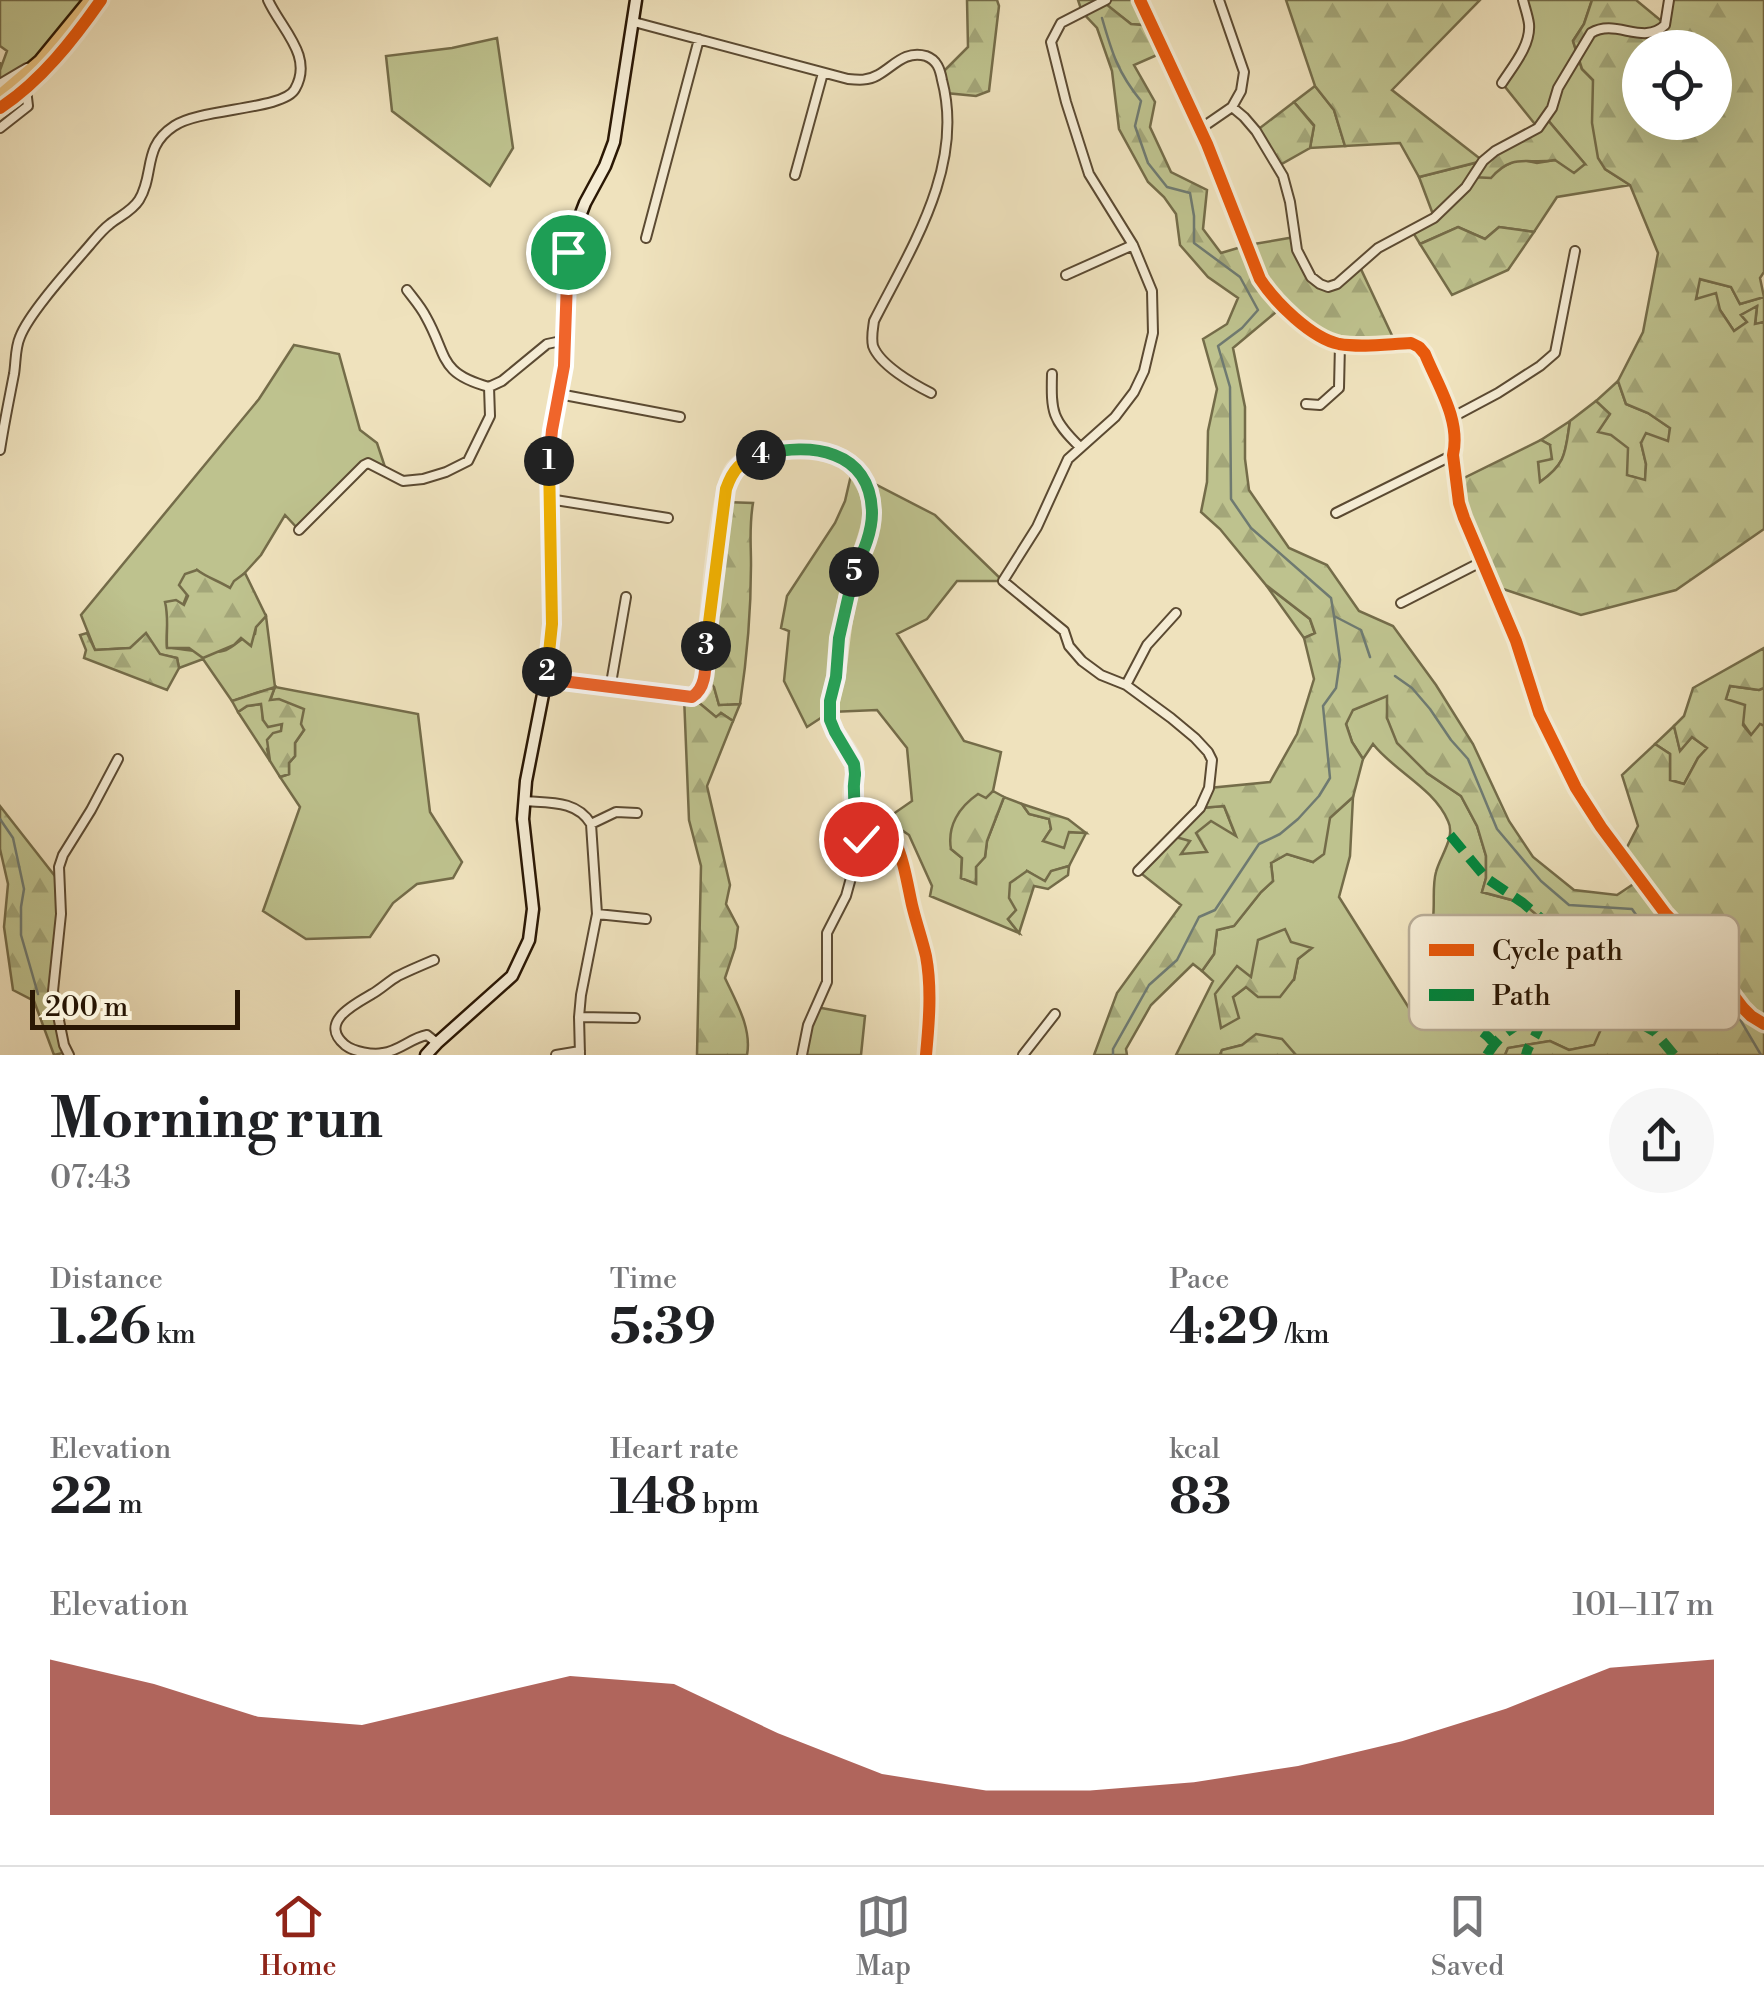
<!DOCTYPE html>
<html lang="en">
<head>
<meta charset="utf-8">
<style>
  :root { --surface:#fff; --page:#f6f6f6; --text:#202124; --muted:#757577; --line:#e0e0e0; --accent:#8f2418 }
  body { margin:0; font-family:"Libre Bodoni",serif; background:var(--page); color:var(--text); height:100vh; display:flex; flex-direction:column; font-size:38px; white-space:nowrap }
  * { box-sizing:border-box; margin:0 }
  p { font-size:32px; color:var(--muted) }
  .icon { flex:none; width:55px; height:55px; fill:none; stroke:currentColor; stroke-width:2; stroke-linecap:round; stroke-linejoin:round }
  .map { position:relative; height:1055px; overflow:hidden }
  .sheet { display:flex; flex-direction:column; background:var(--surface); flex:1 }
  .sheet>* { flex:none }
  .fabs { position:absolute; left:1622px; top:30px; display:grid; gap:20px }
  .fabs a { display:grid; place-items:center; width:110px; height:110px; border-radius:50%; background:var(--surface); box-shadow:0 10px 40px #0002; font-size:50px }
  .scale { position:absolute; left:30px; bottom:25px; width:210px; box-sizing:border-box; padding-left:10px; border:5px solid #2a1704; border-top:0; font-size:28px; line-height:35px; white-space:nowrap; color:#2a1704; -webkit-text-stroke:8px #f5ecd4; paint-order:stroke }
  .pin { position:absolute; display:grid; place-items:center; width:85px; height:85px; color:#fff; margin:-42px; border:5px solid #fff; border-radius:50%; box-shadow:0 2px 10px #0007 }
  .km { position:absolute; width:50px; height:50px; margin:-25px; border-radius:50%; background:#222; color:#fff; font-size:28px; line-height:50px; text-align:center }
  .round { display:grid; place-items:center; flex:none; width:105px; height:105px; border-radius:52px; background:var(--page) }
  .overview { display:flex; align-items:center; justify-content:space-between; height:170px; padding:0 50px }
  h1 { font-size:55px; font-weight:700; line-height:75px }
  .figures { display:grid; grid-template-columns:repeat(3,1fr); gap:15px; height:170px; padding:10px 50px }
  .figures div { display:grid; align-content:center }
  .figures b { font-size:50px; font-weight:700 }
  .figures small { font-size:28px; font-weight:400 }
  .figures p { font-size:28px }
  .chart { height:280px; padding:20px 50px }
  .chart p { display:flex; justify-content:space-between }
  .chart svg { width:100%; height:180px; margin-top:10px; fill:var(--accent); opacity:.7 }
  .tab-bar { display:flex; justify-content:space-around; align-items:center; height:140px; border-top:2px solid var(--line); background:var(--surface); font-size:28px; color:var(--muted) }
  .tab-bar a { display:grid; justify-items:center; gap:5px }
  .tab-bar .current { color:var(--accent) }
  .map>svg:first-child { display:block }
  .grass { fill:#bec28e; stroke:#746c49; stroke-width:2.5; fill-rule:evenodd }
  .forest { fill:url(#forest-firs); stroke:#746c49; stroke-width:2.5; fill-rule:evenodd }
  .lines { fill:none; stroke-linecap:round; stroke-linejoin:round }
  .stream { stroke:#6f7a71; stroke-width:2.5 }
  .minor-casing { stroke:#5b4a32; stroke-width:12 }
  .secondary-casing { stroke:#2a1704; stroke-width:15 }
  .primary-casing { stroke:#2a1704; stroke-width:16 }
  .minor { stroke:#f5ecd4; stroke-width:8 }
  .secondary { stroke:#f5ecd4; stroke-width:10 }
  .primary { stroke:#e8c17e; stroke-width:11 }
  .quiet { stroke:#00873e; stroke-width:10; stroke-dasharray:20 10; stroke-linecap:butt }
  .cycleway-casing { stroke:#f5ecd4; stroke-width:19 }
  .cycleway { stroke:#e8590c; stroke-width:12 }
  .split-1-casing { stroke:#fff; stroke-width:20 }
  .split-2-casing { stroke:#fff; stroke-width:20 }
  .split-3-casing { stroke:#fff; stroke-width:20 }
  .split-4-casing { stroke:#fff; stroke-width:20 }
  .split-5-casing { stroke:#fff; stroke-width:20 }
  .split-6-casing { stroke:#fff; stroke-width:20 }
  .split-7-casing { stroke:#fff; stroke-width:20 }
  .split-1 { stroke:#f0652b; stroke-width:12 }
  .split-2 { stroke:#f5b400; stroke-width:12 }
  .split-3 { stroke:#f0652b; stroke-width:12 }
  .split-4 { stroke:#f5b400; stroke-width:12 }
  .split-5 { stroke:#22a559; stroke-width:12 }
  .split-6 { stroke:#22a559; stroke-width:12 }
  .split-7 { stroke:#22a559; stroke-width:12 }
  .key { fill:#f5ecd4; stroke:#b8ac96; stroke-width:2.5 }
  .key-label { font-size:28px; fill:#2a1704 }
</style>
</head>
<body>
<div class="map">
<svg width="1764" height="1055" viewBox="0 0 1764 1055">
  <defs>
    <pattern id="forest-firs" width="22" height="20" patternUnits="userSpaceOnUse" patternTransform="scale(2.5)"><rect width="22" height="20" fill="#bec28e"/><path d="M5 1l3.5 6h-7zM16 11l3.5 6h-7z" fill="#a3a679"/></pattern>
  </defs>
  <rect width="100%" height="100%" fill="#efe2bd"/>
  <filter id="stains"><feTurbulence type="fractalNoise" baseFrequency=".002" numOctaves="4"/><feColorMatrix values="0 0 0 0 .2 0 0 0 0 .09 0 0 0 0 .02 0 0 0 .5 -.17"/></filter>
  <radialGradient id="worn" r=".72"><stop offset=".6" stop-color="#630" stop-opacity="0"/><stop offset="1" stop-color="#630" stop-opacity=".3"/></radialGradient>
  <path class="grass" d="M0 0H90L0 95V62V70L7 51 0 46Z
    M1106 0H1140L1154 26 1131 24 1102 2Z
    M1523 0H1592L1584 24 1573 41 1582 69 1593 80 1605 169 1630 185 1557 197 1534 232 1499 227 1485 239 1458 227 1420 244 1412 231 1434 217 1419 177 1483 161 1500 168 1519 159 1537 163 1555 160 1585 164 1547 119 1538 128 1502 83 1528 34Z
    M497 38 513 148 490 186 392 111 386 56 452 48Z
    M1315 86 1334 110 1345 146 1310 148 1314 125 1294 102Z
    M1699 279 1731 287 1740 304 1764 297V322L1755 325 1757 307 1741 315 1747 322 1734 331 1720 310 1696 300Z
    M294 345 339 354 360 430 377 443 387 473 368 464 299 530 285 515 261 555 231 588 210 580 197 570 183 605 166 603C169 618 166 632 167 647 181 649 214 655 226 650 239 644 238 638 255 634L256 627 266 616 275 687 418 714 430 812 462 862 453 878 417 884 393 903 370 937 306 939 263 911 300 807 280 777 289 774V763L295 756V743L304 730 270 701 274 689C259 690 247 697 232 701L203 659 179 668 177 658 130 648 95 650 81 615 259 399Z
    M1618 381 1626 404 1648 413 1670 428 1669 441 1641 443 1646 464 1645 481 1627 475 1597 432 1609 415 1596 401Z
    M1570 421C1565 454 1567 463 1539 483L1538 461 1550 445 1541 440Z
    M851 475 867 480 935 515 1003 581H957L927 619 897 634 964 741 1001 752 993 791 951 849 962 858 961 878 976 883V866L985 857 987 841 1004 797 1022 804 1029 814 1049 819 1051 829 1044 840 1069 832 1086 833 1069 866 1052 871 1045 882 1027 871 1017 910 1008 919 1019 933 930 896 932 886 909 835 903 831 896 834 886 819 912 801 907 748 877 710 830 712 807 727 784 681 789 631 781 628 787 596 835 523 845 501Z
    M1266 585 1310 619 1315 634 1304 638Z
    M704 675 714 687 719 705 740 704 733 721 721 713 717 718 692 697 698 694Z
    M1730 686 1759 690 1764 688V726L1760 724 1752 736 1726 699Z
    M1388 695 1387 718 1427 773 1461 796 1477 826 1486 856V878L1482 892 1523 903 1579 952 1559 967 1543 945 1530 934 1506 945 1531 957 1546 977 1572 992 1580 1019 1600 1004 1606 1018 1595 1045 1569 1050 1550 1041 1508 1048 1505 1055H1296L1242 1045 1222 1050 1220 1055H1176L1213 981 1202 971 1214 954 1217 930 1234 926 1261 892 1273 881 1271 863 1287 854 1313 862 1330 817 1353 797 1350 856 1339 897 1414 1016 1434 1003C1403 958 1429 959 1433 918 1435 903 1432 886 1436 872 1440 856 1456 837 1448 821 1434 788 1394 771 1373 744L1363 759 1352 742 1346 724 1352 710ZM1311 948 1298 959 1294 980 1246 987 1233 997 1251 978Z
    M262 704 263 720 282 723 281 731 267 749 270 761 238 712 247 706Z
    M1674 726 1680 750 1692 737 1708 748 1698 758 1684 784 1670 780V754L1655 744Z
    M1224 806 1236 837 1207 852 1180 855 1172 836 1200 808Z
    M816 1007 865 1016 861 1055H802Z"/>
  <path class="forest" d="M967 0H997L999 6 989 91 976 96 946 93 941 74 968 47Z
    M1078 0H1101L1131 24 1154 26 1166 51 1134 65 1155 102 1150 127 1171 172 1207 190 1203 229 1221 253 1248 245 1295 237 1311 277 1328 287 1359 265 1396 344H1340L1326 339 1282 307 1233 348 1245 407V459L1249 490 1289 548 1327 565 1359 611 1393 626 1436 685 1473 744 1509 821 1533 857 1574 890 1617 895 1641 879 1623 855 1638 826 1622 775 1655 744 1670 754V780L1684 784 1698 758 1707 748 1692 737 1680 751 1674 726 1684 716 1693 688 1764 648V688L1759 690 1730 686 1726 699 1745 705 1743 725 1751 735 1760 724 1764 726V1055H1505L1508 1048 1550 1041 1569 1050 1594 1045 1606 1018 1600 1005 1580 1020 1572 992 1546 977 1531 957 1506 945 1505 928 1522 923C1533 938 1548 951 1559 967L1579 952 1523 903 1482 892 1486 878V856L1477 826 1461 796 1427 773 1397 743 1387 718V696L1353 710 1346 724 1352 742 1363 759 1353 797 1330 818 1324 854 1313 862 1287 854 1271 863 1273 881 1261 892 1234 926 1217 930 1214 954 1202 971 1193 964 1151 1005 1126 1049 1127 1055H1094L1117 993 1181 905 1138 871 1172 836 1190 841 1181 854 1207 852 1196 833 1211 821 1236 836 1224 806 1200 808 1209 788 1270 782 1297 734 1314 679 1304 638 1315 633 1310 619 1266 585 1220 529 1201 512 1207 482 1208 431 1217 389 1203 339 1227 324 1238 298 1208 277 1180 245 1176 214 1164 197 1148 182 1119 129 1112 71 1097 28 1082 12Z
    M1286 0H1480L1392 90 1483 161 1546 118 1585 164 1574 173 1555 160C1526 165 1514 152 1491 178L1472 177 1482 161 1419 177 1400 143 1345 146 1334 110 1315 86Z
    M1592 0H1636L1665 24 1669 0H1764V272L1760 278 1764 297 1740 304 1731 287 1700 279 1696 299 1716 293 1720 310 1734 331 1747 322 1741 315 1757 306 1755 324 1764 322V529L1676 590 1581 615 1491 585 1464 518 1456 482 1541 440 1550 445 1552 459 1538 462 1540 482C1567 463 1565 452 1570 421L1596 401 1610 414 1598 432 1611 435 1628 448 1627 475 1645 480 1646 464 1641 443 1646 433 1668 441 1670 428 1648 413 1626 404 1618 381 1643 332 1658 253 1630 185 1605 169 1598 158 1592 123 1593 80 1582 69 1573 41 1584 24ZM1640 48H1715V122H1640Z
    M1294 102 1314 126 1310 148 1278 166 1256 131Z
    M1458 227 1485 239 1499 227 1534 232 1508 270 1452 295 1420 244Z
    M724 502 753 503C749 527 751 541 751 565 751 612 747 658 740 704L719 705 714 687 704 675Z
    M197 570C208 578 219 581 230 588L234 581 245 573 266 616 256 627 251 646 241 638 234 645 203 658 189 648H167C166 632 169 618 165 602L176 600 184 605 188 596 179 585 185 574Z
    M87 633 95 650 130 648 146 633 160 654 177 658 179 668 167 690 84 658 86 650 80 635Z
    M275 687 270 700 279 699 304 709 301 724 304 730 295 743V756L289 763V774L280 777 270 761 267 740 273 733 281 731 282 724 268 727 263 720 261 704 247 706 238 712 232 701Z
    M684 696 692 697 716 717 721 713 733 721 707 786 730 885 726 904 738 927 735 948 725 978C736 1002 752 1028 747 1055H697L701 866 689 820Z
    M993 791 1004 797 987 841 985 857 976 867V884L961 878 962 858 951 849C947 826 959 807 978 794L986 798Z
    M1022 804 1068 819 1086 833 1069 832 1064 848 1043 841 1051 829 1049 819 1029 814Z
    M0 806 58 880 61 914 53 991 67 1052 54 1055 34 1001 13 990 4 927 8 884 0 849Z
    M1069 866 1068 875 1048 889 1034 886 1019 933 1008 919 1016 910 1009 898 1010 883 1027 871 1045 881 1051 871Z
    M1285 929 1291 942 1312 948 1298 959 1294 979 1280 997H1258L1246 987 1233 997 1239 1018 1221 1028 1215 994 1237 966 1251 977 1258 940Z
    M1256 1034 1282 1039 1296 1055H1220L1222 1050 1242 1045Z"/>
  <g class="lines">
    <path class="stream" d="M1102 18C1112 53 1118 73 1141 101L1135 126 1148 163 1167 187 1190 193 1194 216V243L1240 277 1258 310 1242 328 1218 346 1230 387 1231 499 1251 528 1331 598 1334 616 1361 630 1370 657
      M1395 676 1412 688 1430 709 1451 740 1468 759 1497 829 1541 881 1569 905 1632 909 1658 946 1731 1004 1761 1055
      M0 819 13 838 24 889 21 907V935L38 994
      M1113 1055V1049L1149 985 1177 960 1199 917 1215 910 1259 844 1280 834 1298 819 1319 796 1330 778 1323 706 1336 688 1340 660 1334 616"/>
    <g class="minor-casing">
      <path id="minor" d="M1106 0 1061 23 1051 42 1066 102 1089 174 1133 245 1152 291 1153 333 1144 371 1134 392 1115 417 1068 459 1037 527 1003 581 1064 631 1069 646 1082 661 1101 675 1126 685 1171 718 1195 738 1208 752 1212 760 1209 788 1200 808 1138 871
        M1140 0 1207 144 1260 279C1275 302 1311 338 1339 344 1362 348 1388 344 1411 343L1419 347 1425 354C1438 386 1461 420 1453 455L1459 503 1464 518 1516 641 1539 713 1576 788 1601 827 1665 913 1697 947 1743 1008 1751 1016 1764 1024
        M634 22 848 79C858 80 868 81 878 75 894 66 905 50 926 56 937 60 940 69 942 80 965 166 911 248 874 321 873 329 871 337 873 346 880 365 913 384 931 393
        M1502 83C1513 66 1531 45 1529 24 1528 16 1525 8 1523 0
        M0 84 27 68
        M1232 107 1244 117 1256 131 1283 176 1290 202 1297 250 1311 277 1320 284 1328 287 1337 284 1378 248 1434 218 1466 187 1483 161 1495 151 1538 128 1552 108 1558 88 1591 33C1616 18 1643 46 1665 25L1669 0
        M0 128 28 106 26 89
        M1200 129 1232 107 1241 91 1244 72 1219 0
        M795 175 823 73
        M646 238 699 39
        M1066 275 1133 245
        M407 290C413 298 421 307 426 317 448 356 438 373 489 387
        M1052 374C1051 412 1052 420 1080 447
        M489 387 502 381 547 344 566 340
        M559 394 680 417
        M1306 404 1320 405 1339 388 1340 344
        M1453 417 1498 393 1540 366 1555 353 1575 251
        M0 450C4 424 9 400 14 374 16 362 15 348 20 337 29 313 71 267 89 246 95 239 102 230 110 224 120 216 132 211 139 200 155 174 142 147 174 126 200 108 284 110 295 89 314 56 281 29 268 0
        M549 499 668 518
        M1336 513 1453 455
        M299 530 364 465 368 463 403 481 423 479 446 472 468 461 490 416 489 387
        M1401 603 1483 561
        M546 679 692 697 698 694 703 687C706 649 716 493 734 469 749 450 784 449 805 450 835 452 852 457 866 486 882 518 860 551 852 581 843 613 841 639 837 671 835 686 828 699 830 716 832 734 848 745 854 762 858 776 846 795 855 807 859 815 874 815 881 821 886 825 891 833 894 839 904 860 907 882 912 905 916 922 922 939 926 956 932 988 929 1023 926 1055
        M1126 685 1147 645 1176 613
        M610 689 626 597
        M524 801C549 803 577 800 591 824L597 914 581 995 579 1017 580 1055
        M591 824 616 812 637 813
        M597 914 646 919
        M434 960C422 965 410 970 398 976 389 981 381 989 372 994 355 1004 318 1022 345 1045 354 1052 373 1055 383 1053 399 1051 411 1038 427 1035L437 1043
        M579 1017 635 1018
        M69 1055 64 1045 53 991 61 914 59 867 63 855 91 810 118 759
        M556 1055 580 1051
        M802 1055 808 1025 827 982V933L846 896 857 856 861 839 857 811
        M1023 1055 1055 1014"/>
    </g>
    <g class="secondary-casing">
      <path id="secondary" d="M426 1055 437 1043 512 976 529 940 533 909 523 819 526 781 546 679 552 624 549 452 564 365 566 260 570 242 585 203 605 166 614 142 636 0"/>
    </g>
    <g class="primary-casing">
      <path id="primary" d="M0 95 40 61 90 0
        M0 108C41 81 73 40 101 0"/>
    </g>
    <use href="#minor" class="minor"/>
    <use href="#secondary" class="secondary"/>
    <use href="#primary" class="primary"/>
    <path class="quiet" d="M1450 835 1486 878 1523 903 1606 974 1625 1011 1636 1021 1655 1032 1674 1055
      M1420 974C1428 1022 1470 1014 1493 1042
      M1487 1055C1497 1038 1512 1024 1533 1020L1539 1026C1537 1037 1528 1044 1526 1055"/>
    <g class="cycleway-casing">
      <path id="cycleway" d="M1140 0 1207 144 1260 279C1275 302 1311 338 1339 344 1362 348 1388 344 1411 343L1419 347 1425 354C1438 386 1461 420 1453 455L1459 503 1464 518 1516 641 1539 713 1576 788 1601 827 1665 913 1697 947 1743 1008 1751 1016 1764 1024
        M0 108C41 81 73 40 101 0
        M546 679 692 697 698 694 703 687C706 649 716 493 734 469 749 450 784 449 805 450 835 452 852 457 866 486 882 518 860 551 852 581 843 613 841 639 837 671 835 686 828 699 830 716 832 734 848 745 854 762 858 776 846 795 855 807 859 815 874 815 881 821 886 825 891 833 894 839 904 860 907 882 912 905 916 922 922 939 926 956 932 988 929 1023 926 1055"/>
    </g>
    <use href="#cycleway" class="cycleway"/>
  </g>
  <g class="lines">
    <g class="split-1-casing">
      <path id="split-1" d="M549 461 552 430 564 366 568 252"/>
    </g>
    <g class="split-2-casing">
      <path id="split-2" d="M547 672 552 624 549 461"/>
    </g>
    <g class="split-3-casing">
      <path id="split-3" d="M547 672 546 679 692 697C708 687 705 664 706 646"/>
    </g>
    <g class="split-4-casing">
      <path id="split-4" d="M706 646 726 489C733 469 741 460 761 455"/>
    </g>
    <g class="split-5-casing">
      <path id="split-5" d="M761 455C810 442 871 449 872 513 872 534 862 554 854 572"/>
    </g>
    <g class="split-6-casing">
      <path id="split-6" d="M854 572 839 638 836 677 830 701V720L835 732 854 764 855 774"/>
    </g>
    <g class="split-7-casing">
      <path id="split-7" d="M855 774C851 800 858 814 861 839"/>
    </g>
    <use href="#split-1" class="split-1"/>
    <use href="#split-2" class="split-2"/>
    <use href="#split-3" class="split-3"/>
    <use href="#split-4" class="split-4"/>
    <use href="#split-5" class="split-5"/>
    <use href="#split-6" class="split-6"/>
    <use href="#split-7" class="split-7"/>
  </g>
  <rect x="1409" y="915" width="330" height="115" rx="15" class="key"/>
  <rect x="1429" y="944" width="45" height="12" fill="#e8590c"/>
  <rect x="1429" y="989" width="45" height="12" fill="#00873e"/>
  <g class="key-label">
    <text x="1492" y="960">Cycle path</text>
    <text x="1492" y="1005">Path</text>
  </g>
  <rect width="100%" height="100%" filter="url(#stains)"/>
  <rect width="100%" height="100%" fill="url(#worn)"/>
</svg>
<div class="fabs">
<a><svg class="icon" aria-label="locate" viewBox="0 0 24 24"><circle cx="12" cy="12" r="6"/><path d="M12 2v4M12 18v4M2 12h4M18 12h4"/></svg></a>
</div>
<div class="scale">200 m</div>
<div class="pin" style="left:568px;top:252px;background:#1e9e55"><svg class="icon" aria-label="arrive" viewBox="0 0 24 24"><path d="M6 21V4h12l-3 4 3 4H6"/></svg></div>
<div class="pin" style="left:861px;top:839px;background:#d93025"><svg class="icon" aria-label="check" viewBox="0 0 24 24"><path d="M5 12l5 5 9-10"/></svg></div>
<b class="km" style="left:549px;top:461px">1</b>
<b class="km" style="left:547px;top:672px">2</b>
<b class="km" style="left:706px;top:646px">3</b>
<b class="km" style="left:761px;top:455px">4</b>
<b class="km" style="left:854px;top:572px">5</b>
</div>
<section class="sheet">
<div class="overview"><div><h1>Morning run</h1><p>07:43</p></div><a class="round"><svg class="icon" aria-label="share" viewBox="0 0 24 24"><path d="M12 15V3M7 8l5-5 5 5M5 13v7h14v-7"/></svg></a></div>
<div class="figures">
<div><p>Distance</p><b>1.26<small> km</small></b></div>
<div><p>Time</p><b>5:39</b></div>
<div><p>Pace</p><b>4:29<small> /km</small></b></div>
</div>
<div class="figures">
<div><p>Elevation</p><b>22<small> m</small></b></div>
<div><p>Heart rate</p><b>148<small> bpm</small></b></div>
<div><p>kcal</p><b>83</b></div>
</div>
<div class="chart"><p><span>Elevation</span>101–117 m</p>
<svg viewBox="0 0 160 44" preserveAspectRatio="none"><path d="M0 44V6L10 12L20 20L30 22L40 16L50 10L60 12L70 24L80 34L90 38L100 38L110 36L120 32L130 26L140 18L150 8L160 6V44z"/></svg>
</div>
</section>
<nav class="tab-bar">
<a class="current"><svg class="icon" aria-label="home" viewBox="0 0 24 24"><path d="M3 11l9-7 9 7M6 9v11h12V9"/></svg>Home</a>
<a><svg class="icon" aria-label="map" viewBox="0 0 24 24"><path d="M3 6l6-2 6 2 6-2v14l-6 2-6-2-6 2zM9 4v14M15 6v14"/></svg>Map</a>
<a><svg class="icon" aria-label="saved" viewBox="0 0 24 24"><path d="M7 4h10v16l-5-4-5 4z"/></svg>Saved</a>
</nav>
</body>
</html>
